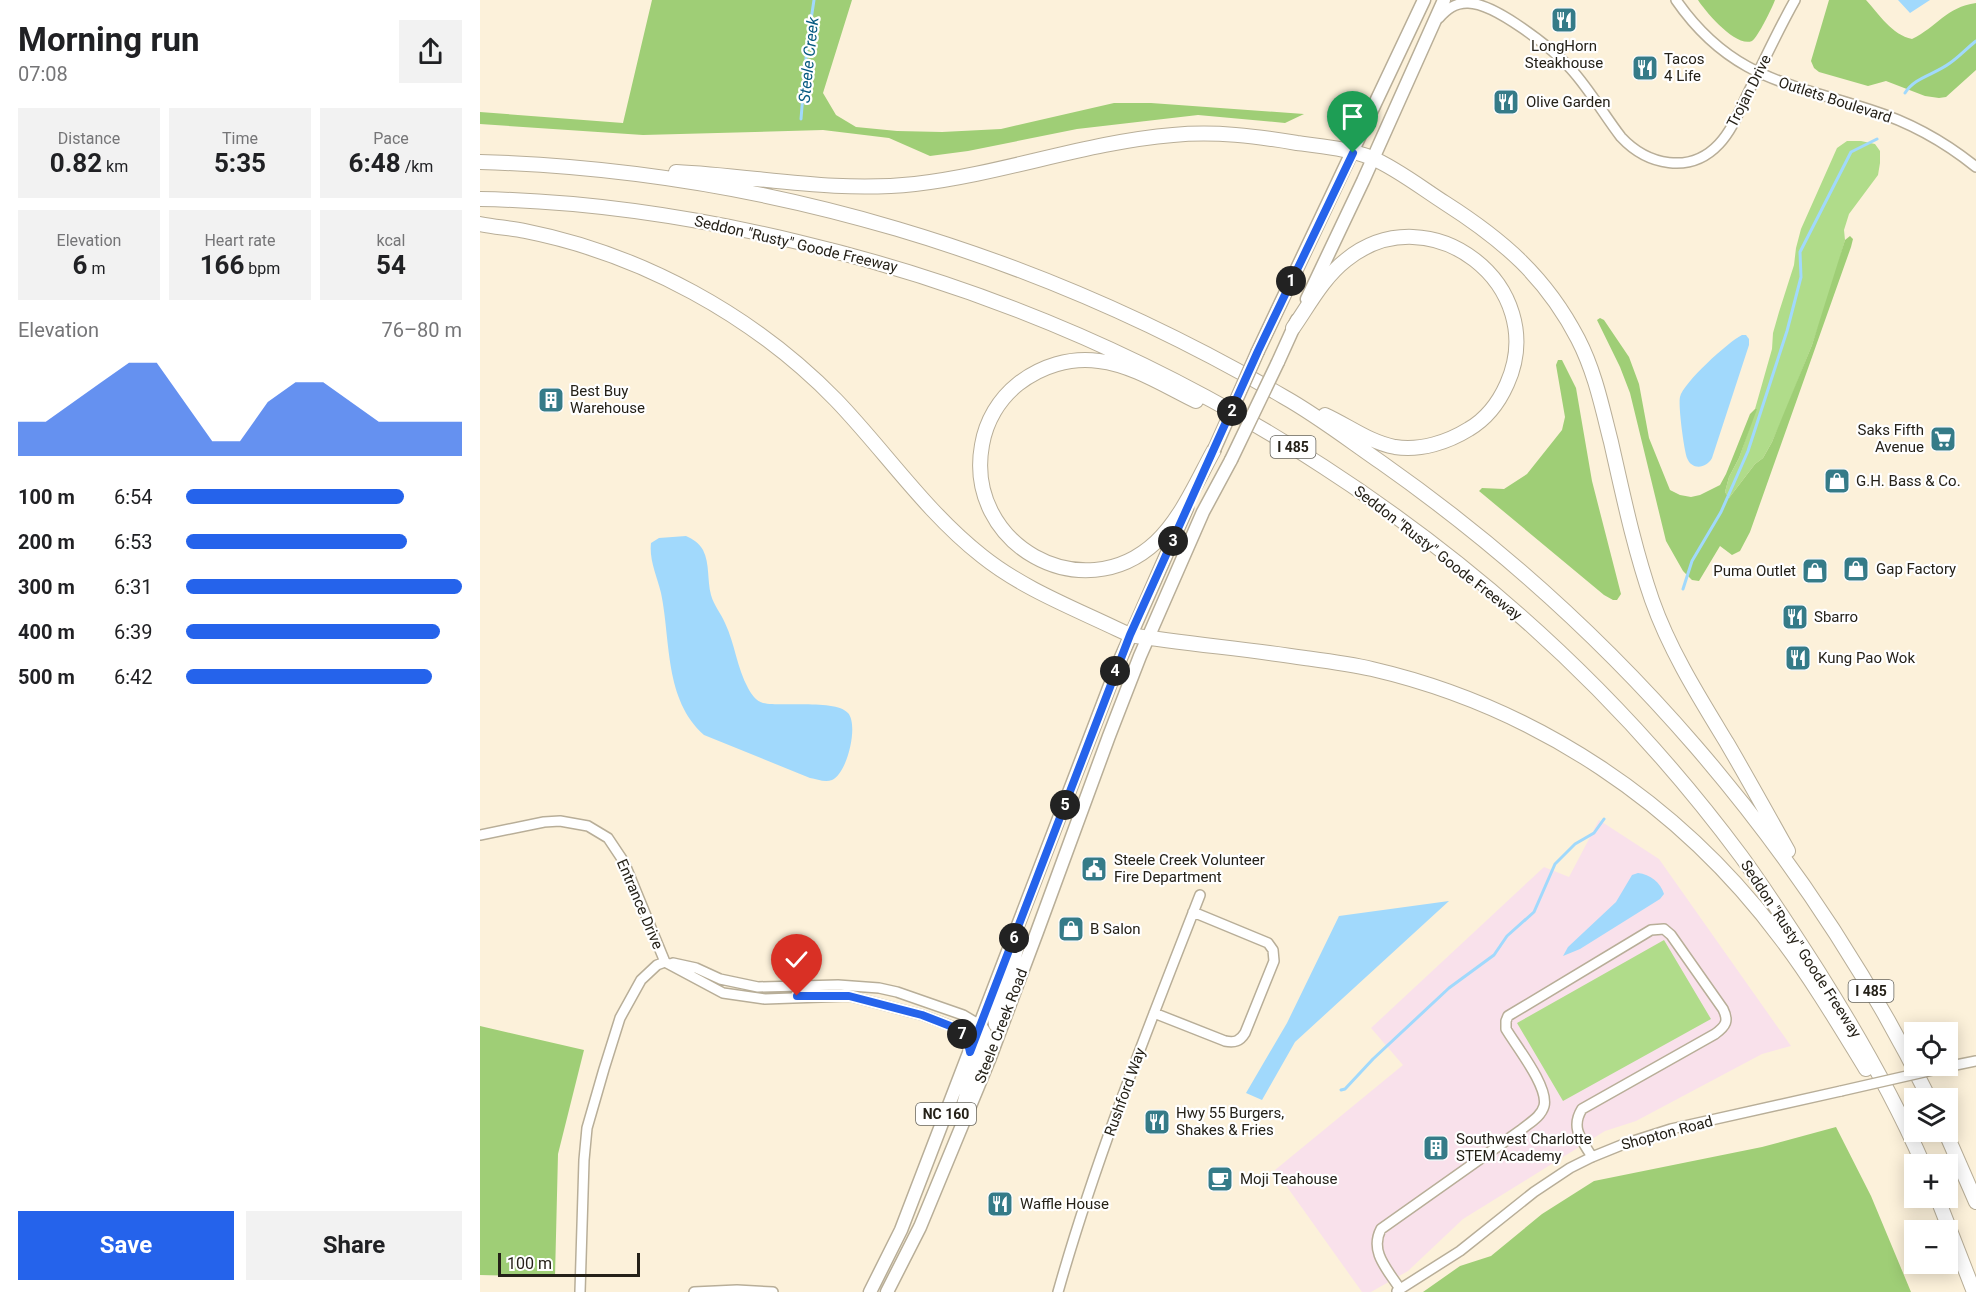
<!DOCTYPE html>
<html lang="en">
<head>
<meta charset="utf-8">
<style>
  :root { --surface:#fff; --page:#f2f2f2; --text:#202124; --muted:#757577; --accent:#2563eb }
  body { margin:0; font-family:Roboto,sans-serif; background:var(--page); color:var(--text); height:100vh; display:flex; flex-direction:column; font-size:22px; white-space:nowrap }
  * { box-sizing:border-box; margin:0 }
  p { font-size:20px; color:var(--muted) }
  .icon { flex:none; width:33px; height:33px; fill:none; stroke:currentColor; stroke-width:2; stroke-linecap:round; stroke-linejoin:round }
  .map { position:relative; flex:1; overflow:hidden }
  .details { display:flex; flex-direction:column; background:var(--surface); width:480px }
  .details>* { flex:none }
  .buttons { position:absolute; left:1424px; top:1022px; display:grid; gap:12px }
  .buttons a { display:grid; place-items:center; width:54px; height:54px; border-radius:0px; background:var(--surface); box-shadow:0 3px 15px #0003; font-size:30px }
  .scale { position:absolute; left:18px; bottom:15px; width:142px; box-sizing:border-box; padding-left:6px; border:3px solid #252118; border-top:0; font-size:16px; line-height:21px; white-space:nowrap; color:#252118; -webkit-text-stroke:4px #fff; paint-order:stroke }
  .pin { position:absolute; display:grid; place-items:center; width:51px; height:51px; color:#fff; margin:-62px -26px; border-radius:50% 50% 50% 0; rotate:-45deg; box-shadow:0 0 6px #0007 }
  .pin .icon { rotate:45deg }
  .km { position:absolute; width:30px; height:30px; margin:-15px; border-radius:50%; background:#222; color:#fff; font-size:16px; line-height:30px; text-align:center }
  .round { display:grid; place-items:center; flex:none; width:63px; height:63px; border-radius:0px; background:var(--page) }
  .summary { display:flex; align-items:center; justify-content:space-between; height:102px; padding:0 18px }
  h1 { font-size:33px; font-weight:700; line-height:45px }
  .metrics { display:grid; grid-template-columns:repeat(3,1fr); gap:9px; height:102px; padding:6px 18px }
  .metrics div { display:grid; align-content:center; border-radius:0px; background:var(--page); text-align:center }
  .metrics b { font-size:26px; font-weight:700 }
  .metrics small { font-size:16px; font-weight:400 }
  .metrics p { font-size:16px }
  .chart { height:168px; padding:12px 18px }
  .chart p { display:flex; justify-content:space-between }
  .chart svg { width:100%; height:108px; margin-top:6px; fill:var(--accent); opacity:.7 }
  .primary-button { display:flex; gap:12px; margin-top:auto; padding:12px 18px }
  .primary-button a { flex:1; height:69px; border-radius:0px; background:var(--accent); color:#fff; font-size:24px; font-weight:700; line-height:69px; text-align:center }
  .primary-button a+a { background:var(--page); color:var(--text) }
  ul { padding:0 18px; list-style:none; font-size:20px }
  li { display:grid; grid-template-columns:96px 72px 1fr; align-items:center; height:45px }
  li i { height:15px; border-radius:8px; background:var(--accent) }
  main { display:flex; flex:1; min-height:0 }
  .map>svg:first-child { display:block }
  .education { fill:#f9e1eb }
  .green { fill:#b0dc8a }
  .forest { fill:#9fce76 }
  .water { fill:#a1d9fc }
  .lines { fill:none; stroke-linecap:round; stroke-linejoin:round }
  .stream { stroke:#a1d9fc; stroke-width:3 }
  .minor-casing { stroke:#b8ae98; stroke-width:12 }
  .major-casing { stroke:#b8ae98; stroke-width:15 }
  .highway-casing { stroke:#b8ae98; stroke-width:16 }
  .minor { stroke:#fff; stroke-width:9 }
  .major { stroke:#fff; stroke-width:12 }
  .highway { stroke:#fff; stroke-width:14 }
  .minor-bridge-casing { stroke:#b8ae98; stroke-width:12; stroke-linecap:butt }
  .major-bridge-casing { stroke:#b8ae98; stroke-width:15; stroke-linecap:butt }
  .minor-bridge { stroke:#fff; stroke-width:9 }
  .major-bridge { stroke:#fff; stroke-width:12 }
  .route-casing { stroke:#fff; stroke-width:12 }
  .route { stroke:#2563eb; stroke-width:8 }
  .labels { text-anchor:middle; stroke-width:4.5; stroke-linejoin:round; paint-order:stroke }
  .shield { fill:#fff; stroke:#66645d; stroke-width:1.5 }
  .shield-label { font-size:14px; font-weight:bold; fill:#252118 }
  .poi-label { font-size:15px; fill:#252118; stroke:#fff; text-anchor:start }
  .street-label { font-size:15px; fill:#252118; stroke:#fff }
  .water-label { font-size:16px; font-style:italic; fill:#065a80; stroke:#fff }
</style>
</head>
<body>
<main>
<section class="details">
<div class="summary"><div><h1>Morning run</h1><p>07:08</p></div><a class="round"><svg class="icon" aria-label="share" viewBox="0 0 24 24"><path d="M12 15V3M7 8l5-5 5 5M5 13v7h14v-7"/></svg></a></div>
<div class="metrics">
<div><p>Distance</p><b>0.82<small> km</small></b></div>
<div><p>Time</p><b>5:35</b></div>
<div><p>Pace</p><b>6:48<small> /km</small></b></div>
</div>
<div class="metrics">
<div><p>Elevation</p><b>6<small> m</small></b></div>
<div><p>Heart rate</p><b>166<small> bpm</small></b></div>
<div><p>kcal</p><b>54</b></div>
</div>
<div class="chart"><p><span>Elevation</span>76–80 m</p>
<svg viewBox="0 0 160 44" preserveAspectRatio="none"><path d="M0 44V30L10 30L20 22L30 14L40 6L50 6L60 22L70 38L80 38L90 22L100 14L110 14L120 22L130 30L140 30L150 30L160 30V44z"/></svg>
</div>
<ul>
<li><b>100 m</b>6:54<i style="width:79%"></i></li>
<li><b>200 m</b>6:53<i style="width:80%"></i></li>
<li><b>300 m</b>6:31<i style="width:100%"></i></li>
<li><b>400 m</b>6:39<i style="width:92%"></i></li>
<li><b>500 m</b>6:42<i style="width:89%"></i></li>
</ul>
<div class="primary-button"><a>Save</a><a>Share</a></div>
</section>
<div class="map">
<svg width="1496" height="1292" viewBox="0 0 1496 1292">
  <rect width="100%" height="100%" fill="#fcf1da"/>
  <path class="education" d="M1119 820 1179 859 1311 1046 1282 1054 1156 1121 1125 1131 983 1219 928 1271 891 1292H882L795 1170 923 1065 891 1028 1064 867 1089 877Z"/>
  <path class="green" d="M1367 141H1381L1395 144 1400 151V163L1398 175 1369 214 1364 230 1365 240 1350 293 1332 345 1304 415 1292 442 1283 458 1275 464 1249 498 1245 492 1249 477 1259 458 1276 409H1275L1292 349 1293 333 1299 312 1314 265 1316 248 1321 229 1357 148Z
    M1184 940 1231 1019 1083 1101 1037 1023Z"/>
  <path class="forest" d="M172 0H372L343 93 356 115 376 127 417 131 462 132 521 129 634 103H671L824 114 805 123 718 115 597 129 488 151 450 156 409 138 343 130 163 135 0 124V112L143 123Z
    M1218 0H1295C1292 8 1278 37 1272 41 1256 48 1225 11 1218 0Z
    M1349 0H1386C1399 14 1412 35 1432 39 1457 27 1466 7 1496 3V70L1466 97 1459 98 1445 96 1406 81 1388 86 1339 72 1334 68 1331 61Z
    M1370 236 1373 239 1371 247 1270 532 1260 551 1252 555 1240 546 1219 581 1212 580 1203 571 1186 541 1150 393 1140 367 1117 320 1120 318 1124 320 1149 357 1159 384 1169 438 1190 490 1200 495 1211 497 1220 495 1240 485 1246 474 1270 414 1275 409H1277L1259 458 1249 477 1245 492 1249 498 1275 464 1283 458 1292 442 1332 345 1365 240Z
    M1078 360H1082L1096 388 1112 481 1141 594 1137 600H1133L1124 595 999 491 1002 488 1024 489 1047 474 1082 430 1085 417 1076 365Z
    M0 1026 104 1050 78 1154 75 1277 0 1275Z
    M1356 1127 1391 1196 1431 1292H943L980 1266 1011 1256 1062 1214 1114 1181 1282 1147Z"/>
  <path class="water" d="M1418 0H1450L1430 13Z
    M1262 335H1266L1269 339V345L1232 458C1227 468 1212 471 1207 458 1204 449 1198 406 1200 397 1203 383 1248 342 1262 335Z
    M206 536C213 539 219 543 223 550 230 564 227 580 231 595 234 606 241 613 245 623 255 644 257 668 268 688 271 694 276 701 283 703 301 707 356 699 368 713 379 725 367 774 352 780 345 783 337 779 330 778L224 735C184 699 191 641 181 593 177 576 169 560 171 543L179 538Z
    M1158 873C1170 874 1181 883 1184 894L1180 899 1100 949 1083 956 1088 947 1136 902 1152 875Z
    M969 901 815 1042 782 1100 766 1093 807 1023 859 916Z"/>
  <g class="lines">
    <path class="stream" d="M1425 93C1435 77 1454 75 1470 63 1479 57 1487 48 1496 41
      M321 119 327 46 334 0
      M1203 589 1212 561 1241 512 1268 451 1307 331 1321 277 1320 252 1371 152 1397 139
      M861 1090 865 1089 893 1059 969 988 1014 955 1027 936 1054 912 1075 864 1095 844 1114 833 1124 819"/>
    <g class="minor-casing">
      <path id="minor" d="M1196 0C1250 78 1308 83 1391 110 1429 122 1465 142 1496 167
        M959 18C967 9 975 3 987 3 1014 2 1073 49 1091 69 1110 90 1124 115 1141 137 1167 165 1210 175 1239 144 1253 129 1260 109 1269 91 1284 61 1298 30 1315 0
        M0 835 64 822 80 821 108 826 128 838 144 862 185 962 243 993 285 999 369 996 442 1015 479 1029 487 1039 490 1052
        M193 963 216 968 240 979 278 987 358 985 399 988 417 992 483 1015 500 1025
        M674 1013 745 1041C755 1043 760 1041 765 1033L794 961 793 950 788 943 713 912
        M1466 1067 1496 1061
        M920 1289C908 1270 889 1252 901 1229L1041 1130C1049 1123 1061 1117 1064 1106 1069 1087 1036 1046 1026 1029V1021L1028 1016 1171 930 1184 929 1191 935 1243 1009C1249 1021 1246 1026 1235 1034L1102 1109C1090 1128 1102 1140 1112 1157
        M917 1291 980 1251 1054 1192 1090 1168 1112 1157 1144 1144 1191 1129 1361 1091
        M100 1292 104 1160 107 1128 124 1069 140 1018 161 980 177 965 185 962
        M214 1292 257 1290 293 1292
        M578 1292C616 1157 669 1026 720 895"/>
    </g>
    <g class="major-casing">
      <path id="major" d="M827 299 883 181 964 0
        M778 351 944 0
        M798 362 817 320
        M520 1028 515 1025 514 1018 530 975 538 946
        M481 1112 490 1079 504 1041 505 1033 500 1025
        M390 1292 421 1230 639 662 707 508
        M407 1292 440 1227 509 1060 557 932 629 736 660 656 723 512 751 460"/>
    </g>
    <g class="highway-casing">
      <path id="highway" d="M0 162C284 170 560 254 804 397 838 416 870 441 902 463 1134 626 1323 843 1449 1098
        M196 172C277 176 352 193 435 184 522 174 607 142 693 135 735 131 776 136 817 143 841 146 869 149 892 158 916 168 943 189 965 203 1023 240 1066 277 1098 339 1115 372 1122 407 1131 442 1143 495 1154 548 1172 600 1190 651 1219 697 1247 743 1268 779 1288 815 1308 851
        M0 199C107 201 214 217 318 242 690 330 1032 548 1261 856 1288 893 1313 932 1338 971 1377 1033 1414 1097 1443 1164
        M0 224C15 227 30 228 45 231 161 254 273 315 356 400 405 451 446 512 502 556 542 588 591 607 637 629L650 635C708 644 766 649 825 658 847 661 870 664 892 669 1056 707 1201 804 1302 940 1333 981 1359 1025 1386 1069
        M813 328C829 305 843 278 866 260 950 192 1071 286 1027 384 1019 402 1006 419 989 429 968 442 941 451 915 447 889 442 869 426 845 415
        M716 401C685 386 653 365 619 361 590 357 561 366 538 384 519 399 506 421 502 445 484 544 602 611 676 542 701 519 718 479 734 450
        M1465 1131 1496 1202
        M1457 1197 1494 1292"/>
    </g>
    <use href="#minor" class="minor"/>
    <use href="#major" class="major"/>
    <use href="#highway" class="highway"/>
    <g class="minor-bridge-casing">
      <path id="minor-bridge" d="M1361 1091 1466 1067"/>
    </g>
    <g class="major-bridge-casing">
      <path id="major-bridge" d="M734 450 778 351
        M751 460 798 362"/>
    </g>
    <use href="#minor-bridge" class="minor-bridge"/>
    <use href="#major-bridge" class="major-bridge"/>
  </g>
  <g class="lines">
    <g class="route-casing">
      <path id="route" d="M317 996H369L442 1015 478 1029 487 1039 490 1052 650 635 778 351 873 153"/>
    </g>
    <use href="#route" class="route"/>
  </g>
  <defs>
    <g id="restaurant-square" transform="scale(1.35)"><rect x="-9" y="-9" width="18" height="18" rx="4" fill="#357b88" stroke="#fff"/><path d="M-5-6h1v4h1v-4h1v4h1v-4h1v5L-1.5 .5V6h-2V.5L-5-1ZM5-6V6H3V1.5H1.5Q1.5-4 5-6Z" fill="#fff"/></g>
    <g id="building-square" transform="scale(1.35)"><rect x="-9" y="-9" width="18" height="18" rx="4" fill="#357b88" stroke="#fff"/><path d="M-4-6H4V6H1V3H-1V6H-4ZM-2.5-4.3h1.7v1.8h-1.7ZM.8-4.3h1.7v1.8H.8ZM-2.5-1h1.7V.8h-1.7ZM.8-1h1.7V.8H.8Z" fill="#fff"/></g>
    <g id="supermarket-square" transform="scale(1.35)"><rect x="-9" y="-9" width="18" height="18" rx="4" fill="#357b88" stroke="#fff"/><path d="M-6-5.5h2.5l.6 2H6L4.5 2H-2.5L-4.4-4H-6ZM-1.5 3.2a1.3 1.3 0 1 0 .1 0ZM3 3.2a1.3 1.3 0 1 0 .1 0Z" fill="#fff"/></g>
    <g id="shop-square" transform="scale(1.35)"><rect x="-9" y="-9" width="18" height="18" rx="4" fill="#357b88" stroke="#fff"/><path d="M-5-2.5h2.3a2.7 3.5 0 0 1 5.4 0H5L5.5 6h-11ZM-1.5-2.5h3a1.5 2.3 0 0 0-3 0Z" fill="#fff"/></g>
    <g id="civic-square" transform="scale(1.35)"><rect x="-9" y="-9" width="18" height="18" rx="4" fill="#357b88" stroke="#fff"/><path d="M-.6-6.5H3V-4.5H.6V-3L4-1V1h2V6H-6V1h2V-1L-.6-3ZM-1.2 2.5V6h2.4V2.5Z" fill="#fff"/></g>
    <g id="cafe-square" transform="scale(1.35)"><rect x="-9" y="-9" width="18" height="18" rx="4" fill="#357b88" stroke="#fff"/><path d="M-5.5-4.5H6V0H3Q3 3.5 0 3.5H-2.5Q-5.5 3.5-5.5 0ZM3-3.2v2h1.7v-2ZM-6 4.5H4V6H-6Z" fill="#fff"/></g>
  </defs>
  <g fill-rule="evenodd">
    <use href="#restaurant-square" x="1084" y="20"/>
    <use href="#restaurant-square" x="1165" y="68"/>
    <use href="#restaurant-square" x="1026" y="102"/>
    <use href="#building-square" x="71" y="400"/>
    <use href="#supermarket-square" x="1463" y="439"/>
    <use href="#shop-square" x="1357" y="481"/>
    <use href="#shop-square" x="1376" y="569"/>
    <use href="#shop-square" x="1335" y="571"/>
    <use href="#restaurant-square" x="1315" y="617"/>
    <use href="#restaurant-square" x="1318" y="658"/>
    <use href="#civic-square" x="614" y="869"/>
    <use href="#shop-square" x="591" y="929"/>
    <use href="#restaurant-square" x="677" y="1122"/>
    <use href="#building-square" x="956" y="1148"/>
    <use href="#cafe-square" x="740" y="1179"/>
    <use href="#restaurant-square" x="520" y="1204"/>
  </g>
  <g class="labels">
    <g class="shield">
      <rect x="790.5" y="436" width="45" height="22" rx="4.5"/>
      <rect x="1368.5" y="980" width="45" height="22" rx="4.5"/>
      <rect x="436" y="1103" width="60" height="22" rx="4.5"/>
    </g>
    <g class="shield-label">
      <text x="813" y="452">I 485</text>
      <text x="1391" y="996">I 485</text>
      <text x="466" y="1119">NC 160</text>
    </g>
    <g class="poi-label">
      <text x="1084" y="51" text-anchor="middle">LongHorn<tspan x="1084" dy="17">Steakhouse</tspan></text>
      <text x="1184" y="64">Tacos<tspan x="1184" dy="17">4 Life</tspan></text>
      <text x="1046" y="107">Olive Garden</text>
      <text x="90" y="396">Best Buy<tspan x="90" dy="17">Warehouse</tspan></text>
      <text x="1444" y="435" text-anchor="end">Saks Fifth<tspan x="1444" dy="17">Avenue</tspan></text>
      <text x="1376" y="486">G.H. Bass &amp; Co.</text>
      <text x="1396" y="574">Gap Factory</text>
      <text x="1316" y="576" text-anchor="end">Puma Outlet</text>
      <text x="1334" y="622">Sbarro</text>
      <text x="1338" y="663">Kung Pao Wok</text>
      <text x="634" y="865">Steele Creek Volunteer<tspan x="634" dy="17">Fire Department</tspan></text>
      <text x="610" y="934">B Salon</text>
      <text x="696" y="1118">Hwy 55 Burgers,<tspan x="696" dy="17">Shakes &amp; Fries</tspan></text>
      <text x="976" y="1144">Southwest Charlotte<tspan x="976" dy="17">STEM Academy</tspan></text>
      <text x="760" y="1184">Moji Teahouse</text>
      <text x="540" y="1209">Waffle House</text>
    </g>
    <g class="street-label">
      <text transform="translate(1269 91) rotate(-63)" y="5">Trojan Drive</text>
      <text transform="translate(1355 100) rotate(18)" y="5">Outlets Boulevard</text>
      <text transform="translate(316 244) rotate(13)" y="5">Seddon "Rusty" Goode Freeway</text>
      <text transform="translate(958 553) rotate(38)" y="5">Seddon "Rusty" Goode Freeway</text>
      <text transform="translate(160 904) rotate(67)" y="5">Entrance Drive</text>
      <text transform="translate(1321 949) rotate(57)" y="5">Seddon "Rusty" Goode Freeway</text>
      <text transform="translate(521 1026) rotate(-69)" y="5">Steele Creek Road</text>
      <text transform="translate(645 1092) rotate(-70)" y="5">Rushford Way</text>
      <text transform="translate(1187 1133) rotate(-15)" y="5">Shopton Road</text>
    </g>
    <g class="water-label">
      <text transform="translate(328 60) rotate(-84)" y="6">Steele Creek</text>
    </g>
  </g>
</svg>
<div class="buttons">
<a><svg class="icon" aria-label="locate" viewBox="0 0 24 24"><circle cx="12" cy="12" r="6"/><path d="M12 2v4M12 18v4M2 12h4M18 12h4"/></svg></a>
<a><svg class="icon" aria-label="layers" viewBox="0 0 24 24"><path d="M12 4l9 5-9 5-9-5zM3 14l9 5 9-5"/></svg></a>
<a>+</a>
<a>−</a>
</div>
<div class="scale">100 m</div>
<div class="pin" style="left:873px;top:153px;background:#1e9e55"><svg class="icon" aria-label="arrive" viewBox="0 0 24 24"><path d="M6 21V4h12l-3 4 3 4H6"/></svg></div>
<div class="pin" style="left:317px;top:996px;background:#d93025"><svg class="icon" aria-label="check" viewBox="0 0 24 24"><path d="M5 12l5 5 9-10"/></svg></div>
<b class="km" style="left:811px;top:281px">1</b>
<b class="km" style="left:752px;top:411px">2</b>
<b class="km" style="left:693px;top:541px">3</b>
<b class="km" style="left:635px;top:671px">4</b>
<b class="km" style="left:585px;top:805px">5</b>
<b class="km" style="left:534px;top:938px">6</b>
<b class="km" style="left:482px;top:1034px">7</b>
</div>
</main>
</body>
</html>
